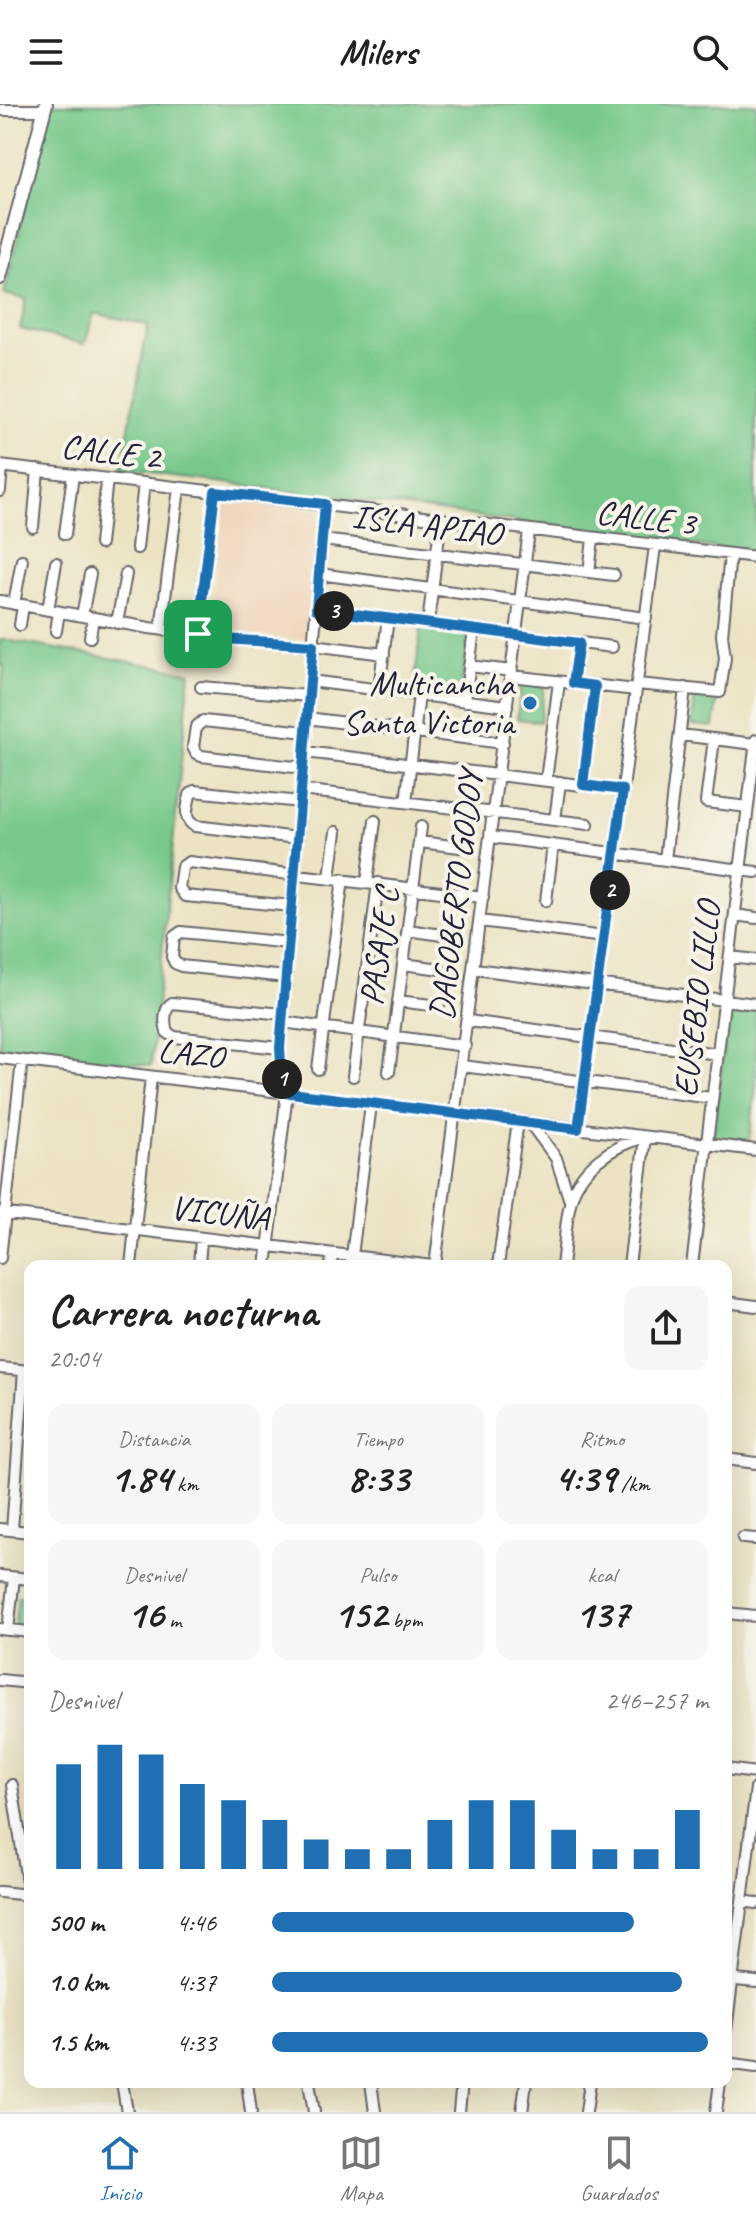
<!DOCTYPE html>
<html lang="es">
<head>
<meta charset="utf-8">
<style>
  :root { --surface:#fff; --page:#f6f6f6; --text:#222; --muted:#767676; --line:#e0e0e0; --accent:#1f6fb2 }
  body { margin:0; font-family:Caveat,sans-serif; background:var(--page); color:var(--text); height:100vh; display:flex; flex-direction:column; font-size:30px; white-space:nowrap }
  * { box-sizing:border-box; margin:0 }
  p { font-size:26px; color:var(--muted) }
  .icon { flex:none; width:44px; height:44px; fill:none; stroke:currentColor; stroke-width:2; stroke-linecap:round; stroke-linejoin:round }
  .map { position:relative; flex:1; overflow:hidden }
  .drawer { position:absolute; left:24px; top:1156px; width:708px; height:828px; display:flex; flex-direction:column; background:var(--surface); border-radius:16px; box-shadow:0 8px 32px #0002 }
  .drawer>* { flex:none }
  .pin { position:absolute; display:grid; place-items:center; width:68px; height:68px; color:#fff; margin:-34px; border-radius:16px; box-shadow:0 4px 12px #0006 }
  .km { position:absolute; width:40px; height:40px; margin:-20px; border-radius:50%; background:#222; color:#fff; font-size:22px; line-height:40px; text-align:center }
  .round { display:grid; place-items:center; flex:none; width:84px; height:84px; border-radius:16px; background:var(--page) }
  .headline { display:flex; align-items:center; justify-content:space-between; height:136px; padding:0 24px }
  h1 { font-size:44px; font-weight:700; line-height:60px }
  .stats { display:grid; grid-template-columns:repeat(3,1fr); gap:12px; height:136px; padding:8px 24px }
  .stats div { display:grid; align-content:center; border-radius:16px; background:var(--page); text-align:center }
  .stats b { font-size:40px; font-weight:700 }
  .stats small { font-size:22px; font-weight:400 }
  .stats p { font-size:22px }
  .chart { height:224px; padding:16px 24px }
  .chart p { display:flex; justify-content:space-between }
  .chart svg { width:100%; height:144px; margin-top:8px; stroke:var(--accent); stroke-width:6 }
  ul { padding:0 24px; list-style:none; font-size:26px }
  li { display:grid; grid-template-columns:128px 96px 1fr; align-items:center; height:60px }
  li i { height:20px; border-radius:10px; background:var(--accent) }
  header { display:flex; justify-content:space-between; align-items:center; height:104px; padding:0 24px; background:var(--surface); font-size:36px; font-weight:700 }
  .tabs { display:flex; justify-content:space-around; align-items:center; height:112px; border-top:2px solid var(--line); background:var(--surface); font-size:22px; color:var(--muted) }
  .tabs a { display:grid; justify-items:center; gap:4px }
  .tabs .current { color:var(--accent) }
  .map>svg:first-child { display:block }
  .built { fill:#efd6bb }
  .green { fill:#77c88a; stroke:#4c7562; stroke-width:2 }
  .lines { fill:none; stroke-linecap:round; stroke-linejoin:round }
  .minor-casing { stroke:#68666a; stroke-width:14 }
  .major-casing { stroke:#68666a; stroke-width:16 }
  .minor { stroke:#fff; stroke-width:10 }
  .major { stroke:#fff; stroke-width:12 }
  .route-casing { stroke:#fff; stroke-width:16 }
  .route { stroke:#1f6fb2; stroke-width:10 }
  .poi-dot { fill:#1f6fb2; stroke:#f7f3e8; stroke-width:3 }
  .labels { text-anchor:middle; stroke-width:8; stroke-linejoin:round; paint-order:stroke }
  .street-label { font-size:34px; fill:#22223b; stroke:#f7f3e8 }
  .poi-label { font-size:34px; fill:#22223b; stroke:#f7f3e8; text-anchor:end }
</style>
</head>
<body>
<header><svg class="icon" aria-label="menu" viewBox="0 0 24 24"><path d="M4 6h16M4 12h16M4 18h16"/></svg>Milers<svg class="icon" aria-label="search" viewBox="0 0 24 24"><circle cx="10" cy="10" r="6"/><path d="M15 15l6 6"/></svg></header>
<div class="map">
<svg width="756" height="2008" viewBox="0 0 756 2008">
  <rect width="100%" height="100%" fill="#f7f3e8"/>
  <filter id="ink" filterUnits="userSpaceOnUse"><feTurbulence type="fractalNoise" baseFrequency=".0125" numOctaves="2"/><feDisplacementMap in="SourceGraphic" scale="16" xChannelSelector="R" yChannelSelector="G"/><feConvolveMatrix kernelMatrix="1 2 1 2 8 2 1 2 1" color-interpolation-filters="sRGB"/></filter>
  <filter id="wash" filterUnits="userSpaceOnUse"><feTurbulence type="fractalNoise" baseFrequency=".006" numOctaves="4" result="noise"/><feDisplacementMap in="SourceGraphic" scale="32" xChannelSelector="R" yChannelSelector="G"/><feGaussianBlur stdDeviation="1.8" result="paint"/><feColorMatrix in="noise" values="0 0 0 0 0 0 0 0 0 0 0 0 0 0 0 0 0 1.4 0 .05"/><feComposite in="paint" operator="in"/></filter>
  <g filter="url(#wash)">
    <rect width="100%" height="100%" fill="#ebe3c2"/>
    <path class="built" d="M224 397 319 407 309 535 210 529Z"/>
    <path class="green" d="M50 0H756V449L226 379 121 367 148 221 94 209 85 240 20 225 26 195 4 190Z
      M421 523 469 530 461 587 414 583Z
      M0 535 190 568 151 962 0 944V600L4 561H0Z
      M521 580 544 583 540 618 517 615Z
      M695 590 718 593 714 623 692 621Z
      M729 904 756 907V982L749 1039 713 1034Z
      M18 1492 30 1494V1524L14 1522Z"/>
  </g>
  <g filter="url(#ink)">
    <g class="lines">
      <g class="minor-casing">
        <path id="minor" d="M0 6H45
          M0 362 756 453
          M0 387 2 362
          M33 423 38 366
          M65 430 73 371
          M322 436 614 471
          M100 440 107 375
          M137 444 144 379
          M589 468 593 435
          M319 470 646 514
          M0 497 149 524 198 530 211 534 313 541 384 550
          M14 500 22 456
          M316 505 612 543
          M48 506 56 459
          M82 512 90 470
          M117 519 126 470
          M428 519 441 415
          M20 521 23 502
          M161 525 179 384
          M56 527 59 508
          M198 530 215 388
          M90 533 93 514
          M469 562 512 567
          M511 572 636 586
          M310 577 507 602
          M573 579 579 539
          M637 580 720 588 725 554 722 531 730 451
          M201 583 309 592
          M379 585 388 514
          M465 597 474 525
          M307 614 503 639
          M680 631 755 640
          M714 635 706 698 748 703
          M305 648 623 686
          M303 664 201 652 196 649 193 643 196 623 203 617 306 628
          M546 676 559 578
          M583 681 595 582
          M301 686 588 720
          M406 698 419 591
          M555 716 560 678
          M491 733 756 768
          M297 734 195 722C182 715 188 703 190 691L194 687 300 698
          M420 738 460 743
          M665 756 685 584
          M330 773 336 728
          M367 778 375 717
          M546 797 553 741
          M292 802 185 792 179 784 182 763 189 758 483 793
          M735 811 756 814
          M480 817 604 833
          M408 826 449 832
          M730 853 756 856
          M403 860 441 865
          M474 865 756 900
          M286 873 181 862 175 859 172 853 174 833 181 828 289 839
          M398 897 439 902
          M468 917 718 950
          M282 918 465 942
          M280 944 174 933 167 928C164 919 164 904 172 899L283 910
          M0 954 756 1046
          M462 962 712 994
          M318 965 343 775
          M389 968 421 723
          M353 972 378 779
          M283 988 280 944 325 400
          M530 1019 556 1054 570 1097
          M578 1025 655 442
          M0 1109 433 1162
          M352 1152 371 1000
          M0 1154 22 957
          M131 1162 151 973
          M199 1162 201 1134
          M266 1162 287 989
          M331 1162 332 1150
          M435 1162 529 427
          M498 1162 518 1017
          M562 1162C565 1142 565 1120 570 1100 577 1065 613 1041 645 1033L629 1162
          M692 1162 756 636
          M726 1198 756 1202
          M0 1264 30 1267
          M726 1355 756 1359
          M0 1425 30 1428
          M12 1426 24 1267
          M743 1434 756 1435
          M0 1472 30 1475
          M726 1509 756 1512
          M0 1525 30 1528
          M8 1526 14 1474
          M0 1576 30 1579
          M726 1665 756 1669
          M12 1681 29 1791
          M0 1788 30 1791
          M742 1797 756 1799
          M726 1875 756 1878
          M726 1927 756 1684
          M726 1959 756 1963
          M122 1978 127 2008
          M247 1978 251 2008
          M309 1978 314 2008
          M371 1978 375 2008
          M459 2008 462 1978
          M522 2008 526 1978
          M586 2008 590 1978
          M716 2008 720 1978"/>
      </g>
      <g class="major-casing">
        <path id="major" d="M0 174 46 0"/>
      </g>
      <use href="#minor" class="minor"/>
      <use href="#major" class="major"/>
    </g>
  </g>
  <g class="lines" filter="url(#ink)">
    <g class="route-casing">
      <path id="route" d="M215 388 325 400 316 505 579 539 573 579 595 582 583 681 623 686 578 1025 283 988 280 944 313 541 211 534 198 530Z"/>
    </g>
    <use href="#route" class="route"/>
  </g>
  <circle class="poi-dot" cx="530" cy="599" r="8"/>
  <g class="labels">
    <g class="street-label">
      <text transform="translate(111 347) rotate(7)" y="12">CALLE 2</text>
      <text transform="translate(646 413) rotate(7)" y="12">CALLE 3</text>
      <text transform="translate(427 420) rotate(7)" y="12">ISLA APIAO</text>
      <text transform="translate(455 791) rotate(-83)" y="12">DAGOBERTO GODOY</text>
      <text transform="translate(378 842) rotate(-82)" y="12">PASAJE C</text>
      <text transform="translate(696 895) rotate(-83)" y="12">EUSEBIO LILLO</text>
      <text transform="translate(191 949) rotate(7)" y="12">LAZO</text>
      <text transform="translate(220 1108) rotate(7)" y="12">VICUÑA</text>
    </g>
    <g class="poi-label">
      <text x="514" y="591">Multicancha<tspan x="514" dy="39">Santa Victoria</tspan></text>
    </g>
  </g>
</svg>
<div class="pin" style="left:198px;top:530px;background:#1e9e55"><svg class="icon" aria-label="arrive" viewBox="0 0 24 24"><path d="M6 21V4h12l-3 4 3 4H6"/></svg></div>
<b class="km" style="left:282px;top:975px">1</b>
<b class="km" style="left:610px;top:786px">2</b>
<b class="km" style="left:334px;top:507px">3</b>
<section class="drawer">
<div class="headline"><div><h1>Carrera nocturna</h1><p>20:04</p></div><a class="round"><svg class="icon" aria-label="share" viewBox="0 0 24 24"><path d="M12 15V3M7 8l5-5 5 5M5 13v7h14v-7"/></svg></a></div>
<div class="stats">
<div><p>Distancia</p><b>1.84<small> km</small></b></div>
<div><p>Tiempo</p><b>8:33</b></div>
<div><p>Ritmo</p><b>4:39<small> /km</small></b></div>
</div>
<div class="stats">
<div><p>Desnivel</p><b>16<small> m</small></b></div>
<div><p>Pulso</p><b>152<small> bpm</small></b></div>
<div><p>kcal</p><b>137</b></div>
</div>
<div class="chart"><p><span>Desnivel</span>246–257 m</p>
<svg viewBox="0 0 160 44" preserveAspectRatio="none"><path d="M5 44V12M15 44V6M25 44V9M35 44V18M45 44V23M55 44V29M65 44V35M75 44V38M85 44V38M95 44V29M105 44V23M115 44V23M125 44V32M135 44V38M145 44V38M155 44V26"/></svg>
</div>
<ul>
<li><b>500 m</b>4:46<i style="width:83%"></i></li>
<li><b>1.0 km</b>4:37<i style="width:94%"></i></li>
<li><b>1.5 km</b>4:33<i style="width:100%"></i></li>
</ul>
</section>
</div>
<nav class="tabs">
<a class="current"><svg class="icon" aria-label="home" viewBox="0 0 24 24"><path d="M3 11l9-7 9 7M6 9v11h12V9"/></svg>Inicio</a>
<a><svg class="icon" aria-label="map" viewBox="0 0 24 24"><path d="M3 6l6-2 6 2 6-2v14l-6 2-6-2-6 2zM9 4v14M15 6v14"/></svg>Mapa</a>
<a><svg class="icon" aria-label="saved" viewBox="0 0 24 24"><path d="M7 4h10v16l-5-4-5 4z"/></svg>Guardados</a>
</nav>
</body>
</html>
